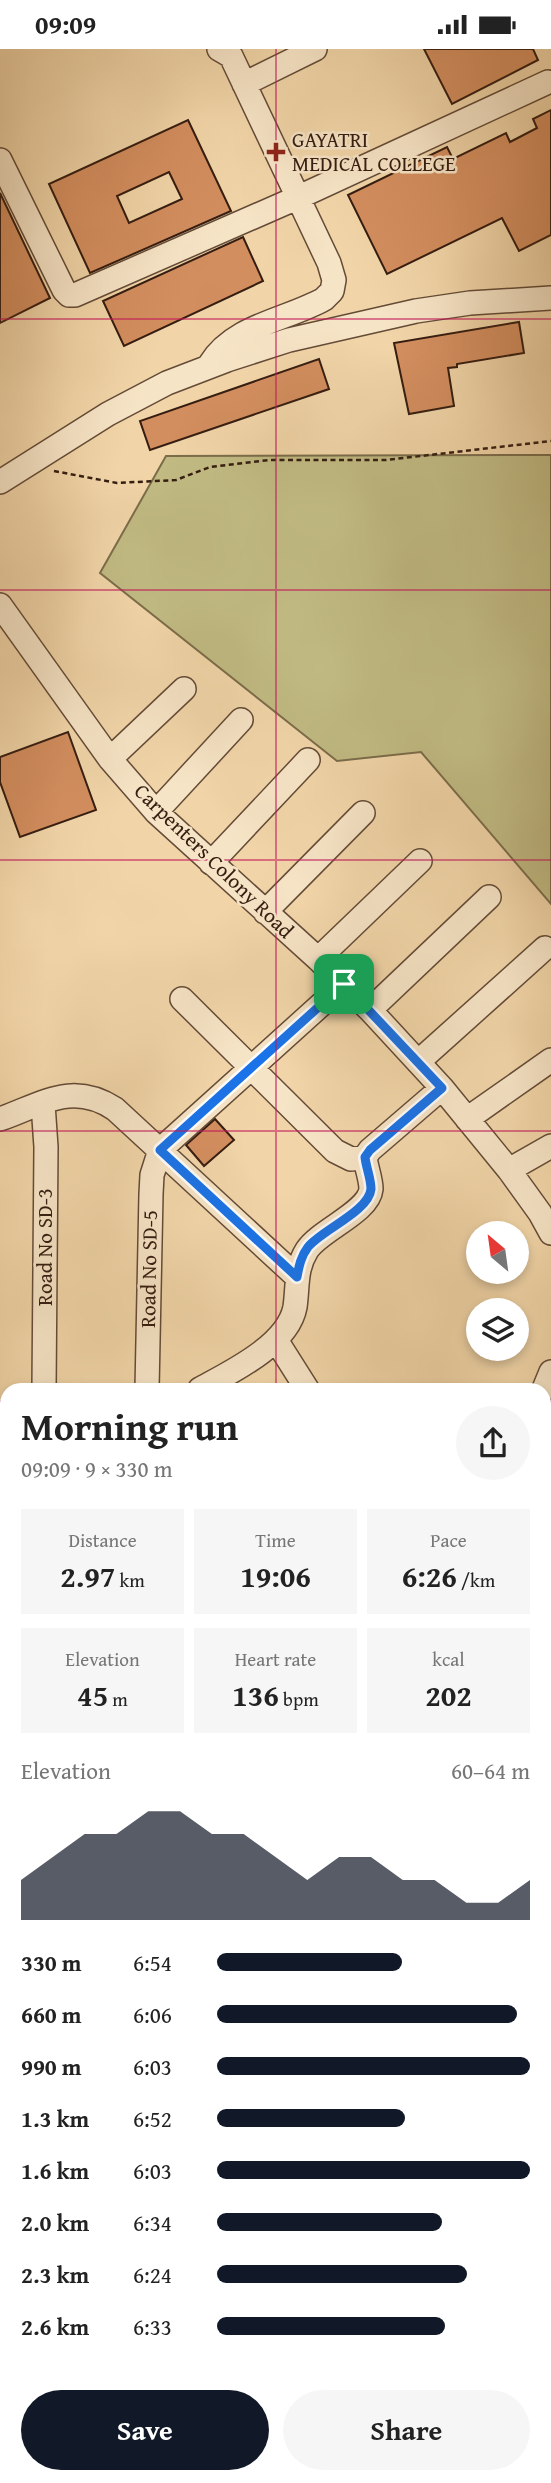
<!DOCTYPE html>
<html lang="en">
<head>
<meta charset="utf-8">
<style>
  :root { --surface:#fff; --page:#f6f6f6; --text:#222; --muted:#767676; --accent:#111827 }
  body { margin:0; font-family:"Gentium Book Plus",serif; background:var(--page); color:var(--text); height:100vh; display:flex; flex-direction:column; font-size:26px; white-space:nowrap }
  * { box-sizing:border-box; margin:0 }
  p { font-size:23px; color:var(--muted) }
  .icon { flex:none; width:38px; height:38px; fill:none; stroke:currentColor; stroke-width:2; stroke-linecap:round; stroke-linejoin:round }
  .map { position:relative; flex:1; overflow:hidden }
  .panel { position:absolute; left:0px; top:1334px; width:551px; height:1101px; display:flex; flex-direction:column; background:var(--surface); border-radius:21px 21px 0 0; box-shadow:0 4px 10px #0003 }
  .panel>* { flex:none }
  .needle { width:46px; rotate:331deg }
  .controls { position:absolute; left:466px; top:1172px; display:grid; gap:14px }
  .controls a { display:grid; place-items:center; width:63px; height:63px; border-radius:50%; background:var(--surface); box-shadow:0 4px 10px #0003; font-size:35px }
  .pin { position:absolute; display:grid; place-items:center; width:60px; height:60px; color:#fff; margin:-30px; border-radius:14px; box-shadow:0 4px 10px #0006 }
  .round { display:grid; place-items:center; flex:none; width:74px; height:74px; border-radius:37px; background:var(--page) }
  .headline { display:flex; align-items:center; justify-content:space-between; height:119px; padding:0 21px }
  h1 { font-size:38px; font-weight:800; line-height:52px }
  .metrics { display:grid; grid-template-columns:repeat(3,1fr); gap:10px; height:119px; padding:7px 21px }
  .metrics div { display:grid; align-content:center; border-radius:0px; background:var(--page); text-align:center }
  .metrics b { font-size:30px; font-weight:800 }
  .metrics small { font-size:19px; font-weight:400 }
  .metrics p { font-size:19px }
  .chart { height:196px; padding:14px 21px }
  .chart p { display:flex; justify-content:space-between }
  .chart svg { width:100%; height:126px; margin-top:7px; fill:var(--accent); opacity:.7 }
  .action { display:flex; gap:14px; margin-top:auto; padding:14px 21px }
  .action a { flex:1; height:80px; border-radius:42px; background:var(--accent); color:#fff; font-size:28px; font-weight:800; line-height:80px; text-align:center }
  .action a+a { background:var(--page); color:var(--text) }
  ul { padding:0 21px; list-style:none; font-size:23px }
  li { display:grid; grid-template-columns:112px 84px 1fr; align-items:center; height:52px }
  li i { height:18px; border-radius:9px; background:var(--accent) }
  .status { display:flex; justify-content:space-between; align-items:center; height:49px; padding:0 35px; background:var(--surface); direction:ltr }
  .status svg { height:19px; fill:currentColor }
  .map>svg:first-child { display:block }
  .green { fill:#c1bb83; stroke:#7b6c4a; stroke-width:2 }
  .building { fill:#d38e5f; stroke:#351d11; stroke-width:2; fill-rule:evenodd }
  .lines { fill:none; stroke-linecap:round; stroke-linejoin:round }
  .minor-casing { stroke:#644b37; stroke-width:26 }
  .path { stroke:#351d11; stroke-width:2.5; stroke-dasharray:5 3.5; stroke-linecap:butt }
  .minor { stroke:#f6e4c6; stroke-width:23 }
  .route-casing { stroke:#fff; stroke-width:14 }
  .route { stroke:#1a73e8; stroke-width:9 }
  .grid { fill:none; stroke:#c2185b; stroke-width:2; stroke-opacity:0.55 }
  .poi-dot { fill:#8f2418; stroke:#f6e4c6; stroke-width:2.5 }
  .labels { text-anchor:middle; stroke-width:5; stroke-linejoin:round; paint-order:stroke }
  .poi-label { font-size:21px; fill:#351d11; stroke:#f6e4c6; text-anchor:start }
  .street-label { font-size:21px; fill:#351d11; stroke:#f6e4c6 }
</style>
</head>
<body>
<div class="status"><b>09:09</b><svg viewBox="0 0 49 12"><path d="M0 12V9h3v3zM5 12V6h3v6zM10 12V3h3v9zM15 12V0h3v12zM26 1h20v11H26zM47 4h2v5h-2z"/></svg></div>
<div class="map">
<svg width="551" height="2434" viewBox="0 0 551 2434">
  <rect width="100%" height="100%" fill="#f1d5a8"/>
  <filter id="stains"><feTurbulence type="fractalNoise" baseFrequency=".00286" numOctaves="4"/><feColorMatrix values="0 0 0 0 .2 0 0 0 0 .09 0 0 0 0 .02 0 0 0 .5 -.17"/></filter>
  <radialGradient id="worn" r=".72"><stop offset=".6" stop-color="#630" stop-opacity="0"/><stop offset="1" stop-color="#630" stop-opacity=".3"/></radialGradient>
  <path class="green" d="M551 406V855L421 703 337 712 100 524 166 407Z"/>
  <path class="building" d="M424 0H533L538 11 452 55Z
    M551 61V186L519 202 502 169 387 225 348 146 447 98 453 110 506 84 510 93 537 79 533 70Z
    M188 71 231 162 90 224 49 135ZM169 123 182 150 129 174 117 147Z
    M0 144 50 249 0 274Z
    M243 188 263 232 124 297 103 252Z
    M519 273 524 304 457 315V318L448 319 454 357 409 365 394 294Z
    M319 310 329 340 150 401 140 372Z
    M68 683 96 761 20 788 0 733V708Z
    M215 1070 234 1091 204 1117 186 1096Z"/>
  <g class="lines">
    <g class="minor-casing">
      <path id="minor" d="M244 35 315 0
        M0 111 64 241 69 246H75L299 148 548 33
        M210 315C234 276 287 271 324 250L332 242 334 231 329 214 231 7 219 0
        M0 433 108 365 167 334 227 311 289 291 416 262 470 254 551 249
        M0 556 110 710 156 763 318 910 370 961 442 1039 509 1121 540 1164 551 1184
        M110 710 184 640
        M156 763 241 671
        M211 814 308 711
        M265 863 363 764
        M318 910 420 812
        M182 950 335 1102 351 1110 365 1108
        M370 961 489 848
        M418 1013 545 899
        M43 1055 46 1098 44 1340
        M0 1070C43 1055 72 1032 115 1060L297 1228
        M467 1070 551 1011
        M509 1121 551 1097
        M276 1291 307 1340
        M147 1340 151 1145 152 1126 160 1101 344 935
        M200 1340C231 1323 288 1296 295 1258 298 1238 295 1220 307 1201 320 1181 369 1163 371 1140 371 1130 366 1118 365 1108L370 1101 442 1039
        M544 1340 551 1323
        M544 1404 551 1412
        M0 1421 7 1418
        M544 1533 551 1541
        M0 1548 7 1545
        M544 1610 551 1607
        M544 1652 551 1649
        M0 1679 7 1677
        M544 1700 551 1698
        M0 1803 7 1799
        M0 1887 7 1883
        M544 2090 551 2106
        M0 2205H7
        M544 2226 551 2224
        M0 2384 7 2380"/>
    </g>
    <path class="path" d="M54 422 117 434 176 431 210 418 269 411H386L551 392"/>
    <use href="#minor" class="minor"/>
  </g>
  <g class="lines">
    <g class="route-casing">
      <path id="route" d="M344 935 442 1039 370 1101 365 1108C366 1118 371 1130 371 1140 369 1162 322 1181 308 1198 301 1207 299 1217 297 1228L160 1101Z"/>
    </g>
    <use href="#route" class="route"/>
  </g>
  <path class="grid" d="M276 0V1340M0 270H551M0 541H551M0 811H551M0 1082H551M0 1352H7M544 1352H551M0 1623H7M544 1623H551M0 1893H7M544 1893H551M0 2164H7M544 2164H551M276 2427V2434"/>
  <path class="poi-dot" d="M272.5 92.5h7v7h7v7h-7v7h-7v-7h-7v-7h7z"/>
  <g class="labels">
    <g class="poi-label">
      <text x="292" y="98">GAYATRI<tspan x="292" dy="24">MEDICAL COLLEGE</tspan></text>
    </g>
    <g class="street-label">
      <text transform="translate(214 812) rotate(44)" y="7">Carpenters Colony Road</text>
      <text transform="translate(45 1198) rotate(-90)" y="7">Road No SD-3</text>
      <text transform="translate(149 1220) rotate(-89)" y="7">Road No SD-5</text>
    </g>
  </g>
  <rect width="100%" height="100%" filter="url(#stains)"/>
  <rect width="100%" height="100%" fill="url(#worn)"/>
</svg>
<div class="controls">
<a><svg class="needle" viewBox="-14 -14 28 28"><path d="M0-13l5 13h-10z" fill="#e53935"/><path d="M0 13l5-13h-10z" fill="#767676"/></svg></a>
<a><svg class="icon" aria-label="layers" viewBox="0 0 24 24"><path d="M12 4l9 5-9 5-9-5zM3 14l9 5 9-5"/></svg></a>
</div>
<div class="pin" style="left:344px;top:935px;background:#1e9e55"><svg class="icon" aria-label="arrive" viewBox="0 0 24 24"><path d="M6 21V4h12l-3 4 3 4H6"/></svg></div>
<section class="panel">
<div class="headline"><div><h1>Morning run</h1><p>09:09 · 9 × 330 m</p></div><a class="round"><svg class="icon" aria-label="share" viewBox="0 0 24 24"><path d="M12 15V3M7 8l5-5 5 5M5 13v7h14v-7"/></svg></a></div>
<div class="metrics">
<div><p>Distance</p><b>2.97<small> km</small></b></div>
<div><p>Time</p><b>19:06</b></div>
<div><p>Pace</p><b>6:26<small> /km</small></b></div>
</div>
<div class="metrics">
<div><p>Elevation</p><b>45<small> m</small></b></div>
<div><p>Heart rate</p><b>136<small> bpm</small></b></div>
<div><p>kcal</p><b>202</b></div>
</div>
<div class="chart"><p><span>Elevation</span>60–64 m</p>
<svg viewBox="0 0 160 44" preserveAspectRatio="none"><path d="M0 44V30L10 22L20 14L30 14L40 6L50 6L60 14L70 14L80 22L90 30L100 22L110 22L120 30L130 30L140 38L150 38L160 30V44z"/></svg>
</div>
<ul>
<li><b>330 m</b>6:54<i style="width:59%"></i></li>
<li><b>660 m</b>6:06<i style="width:96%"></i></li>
<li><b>990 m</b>6:03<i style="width:100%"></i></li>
<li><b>1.3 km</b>6:52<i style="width:60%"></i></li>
<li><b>1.6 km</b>6:03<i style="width:100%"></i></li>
<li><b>2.0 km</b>6:34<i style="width:72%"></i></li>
<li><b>2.3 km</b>6:24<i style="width:80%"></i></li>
<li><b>2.6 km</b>6:33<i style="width:73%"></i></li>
</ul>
<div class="action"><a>Save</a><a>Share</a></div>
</section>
</div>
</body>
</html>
